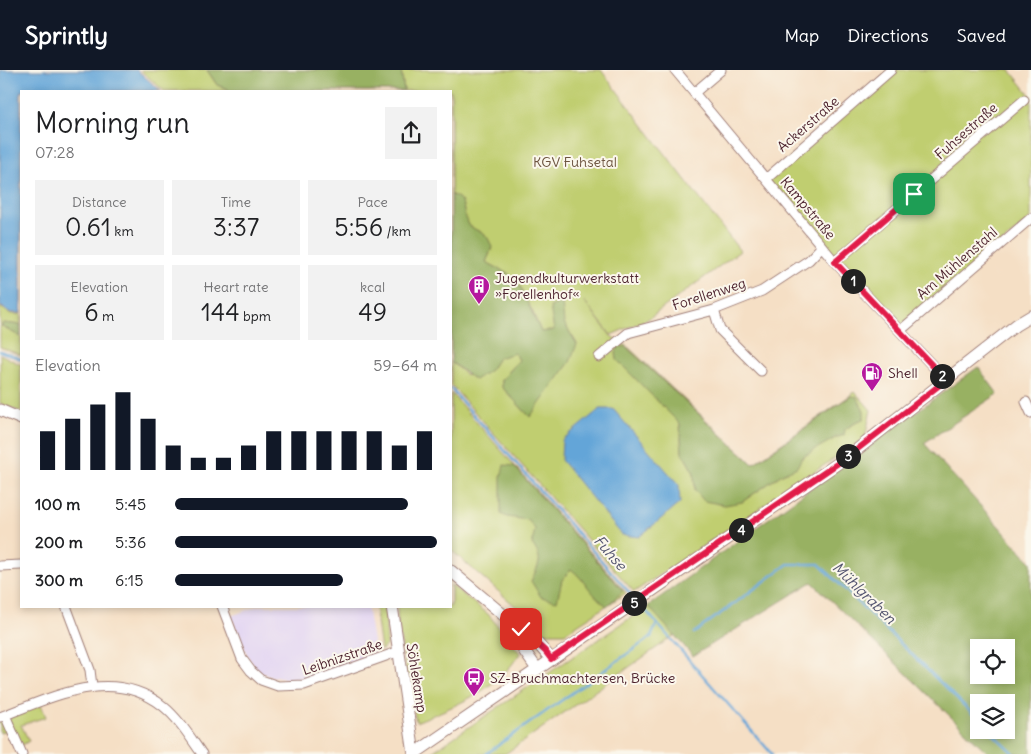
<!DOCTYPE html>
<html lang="en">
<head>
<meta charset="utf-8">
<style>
  :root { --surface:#fff; --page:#f2f2f2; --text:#202124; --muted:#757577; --accent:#111827 }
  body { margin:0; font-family:Delius,sans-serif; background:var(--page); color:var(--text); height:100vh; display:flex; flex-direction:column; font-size:19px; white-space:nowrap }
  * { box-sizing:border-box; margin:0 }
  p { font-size:16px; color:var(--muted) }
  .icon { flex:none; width:28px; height:28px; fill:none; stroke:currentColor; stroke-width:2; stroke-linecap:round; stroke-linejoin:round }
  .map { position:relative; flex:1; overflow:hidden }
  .drawer { position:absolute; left:20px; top:20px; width:432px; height:518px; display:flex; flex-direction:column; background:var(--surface); border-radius:0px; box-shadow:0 2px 8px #0003 }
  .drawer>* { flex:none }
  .buttons { position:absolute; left:970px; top:569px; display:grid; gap:10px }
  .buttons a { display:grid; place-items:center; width:45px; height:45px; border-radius:0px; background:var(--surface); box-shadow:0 2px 8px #0003; font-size:25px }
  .pin { position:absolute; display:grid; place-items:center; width:42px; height:42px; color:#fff; margin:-21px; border-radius:10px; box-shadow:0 2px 8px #0006 }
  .km { position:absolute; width:25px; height:25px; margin:-12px; border-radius:50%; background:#222; color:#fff; font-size:14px; line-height:25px; text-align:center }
  .round { display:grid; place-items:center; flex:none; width:52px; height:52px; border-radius:0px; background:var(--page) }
  .summary { display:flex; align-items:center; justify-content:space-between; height:85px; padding:0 15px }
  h1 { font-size:28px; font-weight:600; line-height:38px }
  .figures { display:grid; grid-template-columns:repeat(3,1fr); gap:8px; height:85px; padding:5px 15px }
  .figures div { display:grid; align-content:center; border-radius:0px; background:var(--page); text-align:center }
  .figures b { font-size:25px; font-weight:600 }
  .figures small { font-size:14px; font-weight:400 }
  .figures p { font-size:14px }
  .chart { height:140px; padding:10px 15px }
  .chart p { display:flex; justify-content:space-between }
  .chart svg { width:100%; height:90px; margin-top:5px; stroke:var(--accent); stroke-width:6 }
  ul { padding:0 15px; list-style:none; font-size:16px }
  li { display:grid; grid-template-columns:80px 60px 1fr; align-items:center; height:38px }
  li i { height:12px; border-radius:6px; background:var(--accent) }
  header { display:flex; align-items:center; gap:30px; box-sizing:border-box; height:70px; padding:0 25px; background:var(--accent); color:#fff }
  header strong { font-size:24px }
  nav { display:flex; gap:28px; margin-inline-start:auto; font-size:18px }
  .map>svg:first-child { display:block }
  .built { fill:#e2d4f3 }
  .green { fill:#c0ce70; stroke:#85764e; fill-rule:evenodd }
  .forest { fill:#98b162; stroke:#716846; fill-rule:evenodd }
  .water { fill:#64a5d8; stroke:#576282 }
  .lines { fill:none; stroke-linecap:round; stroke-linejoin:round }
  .stream { stroke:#64a5d8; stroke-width:2.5 }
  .minor-casing { stroke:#a07f78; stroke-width:11 }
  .tertiary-casing { stroke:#a07f78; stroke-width:13 }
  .minor { stroke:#fff; stroke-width:9 }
  .tertiary { stroke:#fff; stroke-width:11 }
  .route-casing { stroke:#fff; stroke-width:10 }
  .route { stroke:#e11d48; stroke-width:6 }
  .labels { text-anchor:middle; stroke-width:4; stroke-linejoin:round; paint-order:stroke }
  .street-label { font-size:14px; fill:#4a1f2b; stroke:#fbf7ec }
  .park-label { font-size:14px; fill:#6d5440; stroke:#fbf7ec }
  .poi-label { font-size:14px; fill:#4a1f2b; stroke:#fbf7ec; text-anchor:start }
  .water-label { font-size:15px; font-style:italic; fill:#545570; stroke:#fbf7ec }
</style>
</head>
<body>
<header>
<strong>Sprintly</strong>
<nav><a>Map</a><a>Directions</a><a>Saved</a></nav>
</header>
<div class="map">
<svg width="1031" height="684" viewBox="0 0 1031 684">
  <rect width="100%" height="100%" fill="#fbf7ec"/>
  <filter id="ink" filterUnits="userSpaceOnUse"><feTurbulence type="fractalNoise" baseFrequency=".02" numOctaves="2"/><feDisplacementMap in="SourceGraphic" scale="10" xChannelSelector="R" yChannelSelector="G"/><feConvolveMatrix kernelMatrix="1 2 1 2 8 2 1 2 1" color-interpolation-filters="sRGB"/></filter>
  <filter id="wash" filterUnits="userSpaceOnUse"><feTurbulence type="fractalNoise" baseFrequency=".0096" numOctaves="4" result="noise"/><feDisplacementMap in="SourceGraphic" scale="20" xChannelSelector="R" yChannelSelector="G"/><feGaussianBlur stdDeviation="1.12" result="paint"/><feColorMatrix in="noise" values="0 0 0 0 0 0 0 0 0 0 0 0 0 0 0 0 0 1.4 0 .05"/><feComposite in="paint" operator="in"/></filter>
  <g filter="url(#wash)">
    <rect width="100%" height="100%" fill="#f5dfc5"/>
    <path class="built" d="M258 536H367L375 583 332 600 296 610 268 606 258 600 249 589 231 546Z"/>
    <path class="green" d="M140 0H207L217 15 228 19V21H164Z
      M401 0H601L740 181 648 249 611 265 584 231 611 266 627 276 753 394 855 322 871 340 865 368 634 522 451 315V292L466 305 490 300 498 288 515 282 519 290 502 310V317L530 347 577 274 564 253 554 260 541 262 532 240 509 204 486 192 492 178C490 174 489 170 487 167 482 161 472 160 468 153 461 142 467 128 451 125V21H404ZM626 277 753 394 851 326 864 348 845 359 843 365C832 369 810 381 801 389 794 394 790 402 782 404L742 432 695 420 694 403 682 382 680 354Z
      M891 0H1010L1031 26V148L901 260 766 109Z
      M0 237 11 244H21V255L3 253 1 256 21 267V285L0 277Z
      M0 284 21 295V342L0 333Z
      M451 323 626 523 565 563H546L451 480Z
      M451 515 488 544 520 583C498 620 455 636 416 652L398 557 397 536H451Z
      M375 536H385L387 574 381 581Z
      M648 536 675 565 505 684H429Z
      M40 632 46 647 21 655 29 671 19 677 10 659 0 663V647Z"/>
    <path class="forest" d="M207 0H401L404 21H228V19L217 15Z
      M451 125C467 128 461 142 468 153 472 160 482 161 487 167 489 170 491 174 492 178L486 192 509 204 520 216 541 262 554 260 550 237 562 232 564 253 577 274 570 292 530 347 502 317V310L519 290 515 283 498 288 490 300 475 310 451 292Z
      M3 253 21 255V267L1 256Z
      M619 276 626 277 753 394 851 326 857 327 864 341V348L845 359 844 365 835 368 802 387 797 397 782 404 742 432 725 435 704 431 695 420 694 403 682 382 680 354 617 290 616 282Z
      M978 297 998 324 924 373 1031 492V684H989L812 512 693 586 648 536ZM979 578H1006V605H979ZM979 632H1006V660H979Z
      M504 395 514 396 623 521 607 536C592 526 585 510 571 499L562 510 557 531 541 527 531 511C539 494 544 490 532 474L535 459 528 450 507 447 501 444V407Z"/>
    <path class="water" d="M0 0H137L161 21H21V243H11L0 236Z
      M600 339H613L679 415 680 433 639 467 622 465 561 390 562 370Z"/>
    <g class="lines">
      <path class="stream" d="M0 281 21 289
        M451 319 635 529
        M639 533 772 684
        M694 563 788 494H819L979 650
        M989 660 1014 684
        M486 684 651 567 657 553"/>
    </g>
  </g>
  <g filter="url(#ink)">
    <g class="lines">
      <g class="minor-casing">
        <path id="minor" d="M675 0 835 192 946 310
          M694 23 721 0
          M766 109 891 0
          M835 192 1024 30
          M714 240 720 260 761 301
          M901 260 1031 148
          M599 287 628 263 714 240 762 221 809 190 822 176
          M1026 332 1031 343
          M0 496 21 495
          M66 536 90 600 92 616
          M222 536 242 589 251 601 261 610 278 616 304 615 397 582
          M5 645 22 684
          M0 647C53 627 112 596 163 636 179 649 190 667 202 684"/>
      </g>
      <g class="tertiary-casing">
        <path id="tertiary" d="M0 340 21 349
          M451 501 538 574 551 589
          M392 536 414 684
          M511 553 523 579 537 599
          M414 684 850 385 1016 255 1031 246"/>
      </g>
      <use href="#minor" class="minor"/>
      <use href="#tertiary" class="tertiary"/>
    </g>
  </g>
  <g class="lines" filter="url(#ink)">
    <g class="route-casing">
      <path id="route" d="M521 559 545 581 551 589 850 385 946 310 835 192 914 124"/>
    </g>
    <use href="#route" class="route"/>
  </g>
  <defs>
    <g id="building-pin" transform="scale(1.125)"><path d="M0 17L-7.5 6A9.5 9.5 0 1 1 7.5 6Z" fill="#b5179e" stroke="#fbf7ec"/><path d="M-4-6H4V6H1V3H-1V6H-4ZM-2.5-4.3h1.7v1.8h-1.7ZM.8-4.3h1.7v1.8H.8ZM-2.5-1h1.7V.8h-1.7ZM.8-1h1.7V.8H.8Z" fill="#fff"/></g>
    <g id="fuel-pin" transform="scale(1.125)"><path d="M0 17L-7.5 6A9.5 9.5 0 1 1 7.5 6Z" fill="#b5179e" stroke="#fbf7ec"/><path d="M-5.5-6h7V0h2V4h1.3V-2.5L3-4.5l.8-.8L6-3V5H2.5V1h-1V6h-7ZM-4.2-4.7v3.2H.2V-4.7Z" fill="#fff"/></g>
    <g id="bus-pin" transform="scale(1.125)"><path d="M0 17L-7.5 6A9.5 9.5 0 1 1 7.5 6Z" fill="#b5179e" stroke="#fbf7ec"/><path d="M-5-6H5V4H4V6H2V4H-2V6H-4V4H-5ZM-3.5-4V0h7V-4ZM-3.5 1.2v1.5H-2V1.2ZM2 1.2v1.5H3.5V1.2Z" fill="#fff"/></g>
  </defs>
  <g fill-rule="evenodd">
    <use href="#building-pin" x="479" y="216"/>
    <use href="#fuel-pin" x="872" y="303"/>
    <use href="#bus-pin" x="474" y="608"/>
  </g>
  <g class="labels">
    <g class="street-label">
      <text transform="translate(808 54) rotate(-41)" y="5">Ackerstraße</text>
      <text transform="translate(966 61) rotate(-41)" y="5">Fuhsestraße</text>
      <text transform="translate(808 138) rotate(50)" y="5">Kampstraße</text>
      <text transform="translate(957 193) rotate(-41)" y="5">Am Mühlenstahl</text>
      <text transform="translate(709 224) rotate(-18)" y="5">Forellenweg</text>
      <text transform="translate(342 587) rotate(-19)" y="5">Leibnizstraße</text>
      <text transform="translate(417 608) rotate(81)" y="5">Söhlekamp</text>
    </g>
    <g class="park-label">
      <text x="575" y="97">KGV Fuhsetal</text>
    </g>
    <g class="poi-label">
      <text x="495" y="213">Jugendkulturwerkstatt<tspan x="495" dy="16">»Forellenhof«</tspan></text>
      <text x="888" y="308">Shell</text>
      <text x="490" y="613">SZ-Bruchmachtersen, Brücke</text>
    </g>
    <g class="water-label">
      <text transform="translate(610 483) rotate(49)" y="5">Fuhse</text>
      <text transform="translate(864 523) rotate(44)" y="5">Mühlgraben</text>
    </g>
  </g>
</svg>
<div class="buttons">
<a><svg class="icon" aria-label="locate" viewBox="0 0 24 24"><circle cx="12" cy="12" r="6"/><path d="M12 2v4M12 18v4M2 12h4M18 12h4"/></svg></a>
<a><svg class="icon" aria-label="layers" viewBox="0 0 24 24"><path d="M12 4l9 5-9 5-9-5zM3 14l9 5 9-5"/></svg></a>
</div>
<div class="pin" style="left:914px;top:124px;background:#1e9e55"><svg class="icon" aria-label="arrive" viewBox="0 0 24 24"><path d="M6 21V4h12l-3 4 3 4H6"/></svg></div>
<div class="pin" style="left:521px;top:559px;background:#d93025"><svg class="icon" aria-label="check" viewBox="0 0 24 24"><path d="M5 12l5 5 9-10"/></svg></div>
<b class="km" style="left:853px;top:211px">1</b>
<b class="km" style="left:942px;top:306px">2</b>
<b class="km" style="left:848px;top:386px">3</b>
<b class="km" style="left:741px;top:460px">4</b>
<b class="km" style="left:634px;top:533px">5</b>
<section class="drawer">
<div class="summary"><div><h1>Morning run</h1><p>07:28</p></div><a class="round"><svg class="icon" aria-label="share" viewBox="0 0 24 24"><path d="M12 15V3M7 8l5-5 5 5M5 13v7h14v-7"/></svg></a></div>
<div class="figures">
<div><p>Distance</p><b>0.61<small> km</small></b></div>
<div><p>Time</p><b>3:37</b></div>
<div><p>Pace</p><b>5:56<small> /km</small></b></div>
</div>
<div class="figures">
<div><p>Elevation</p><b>6<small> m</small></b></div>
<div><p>Heart rate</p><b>144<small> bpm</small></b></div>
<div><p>kcal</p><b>49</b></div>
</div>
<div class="chart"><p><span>Elevation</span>59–64 m</p>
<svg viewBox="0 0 160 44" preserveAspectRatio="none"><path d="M5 44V25M15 44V19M25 44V12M35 44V6M45 44V19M55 44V32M65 44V38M75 44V38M85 44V32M95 44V25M105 44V25M115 44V25M125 44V25M135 44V25M145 44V32M155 44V25"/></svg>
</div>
<ul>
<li><b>100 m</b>5:45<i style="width:89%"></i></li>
<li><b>200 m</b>5:36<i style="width:100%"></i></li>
<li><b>300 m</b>6:15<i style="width:64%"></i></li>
</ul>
</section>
</div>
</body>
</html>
